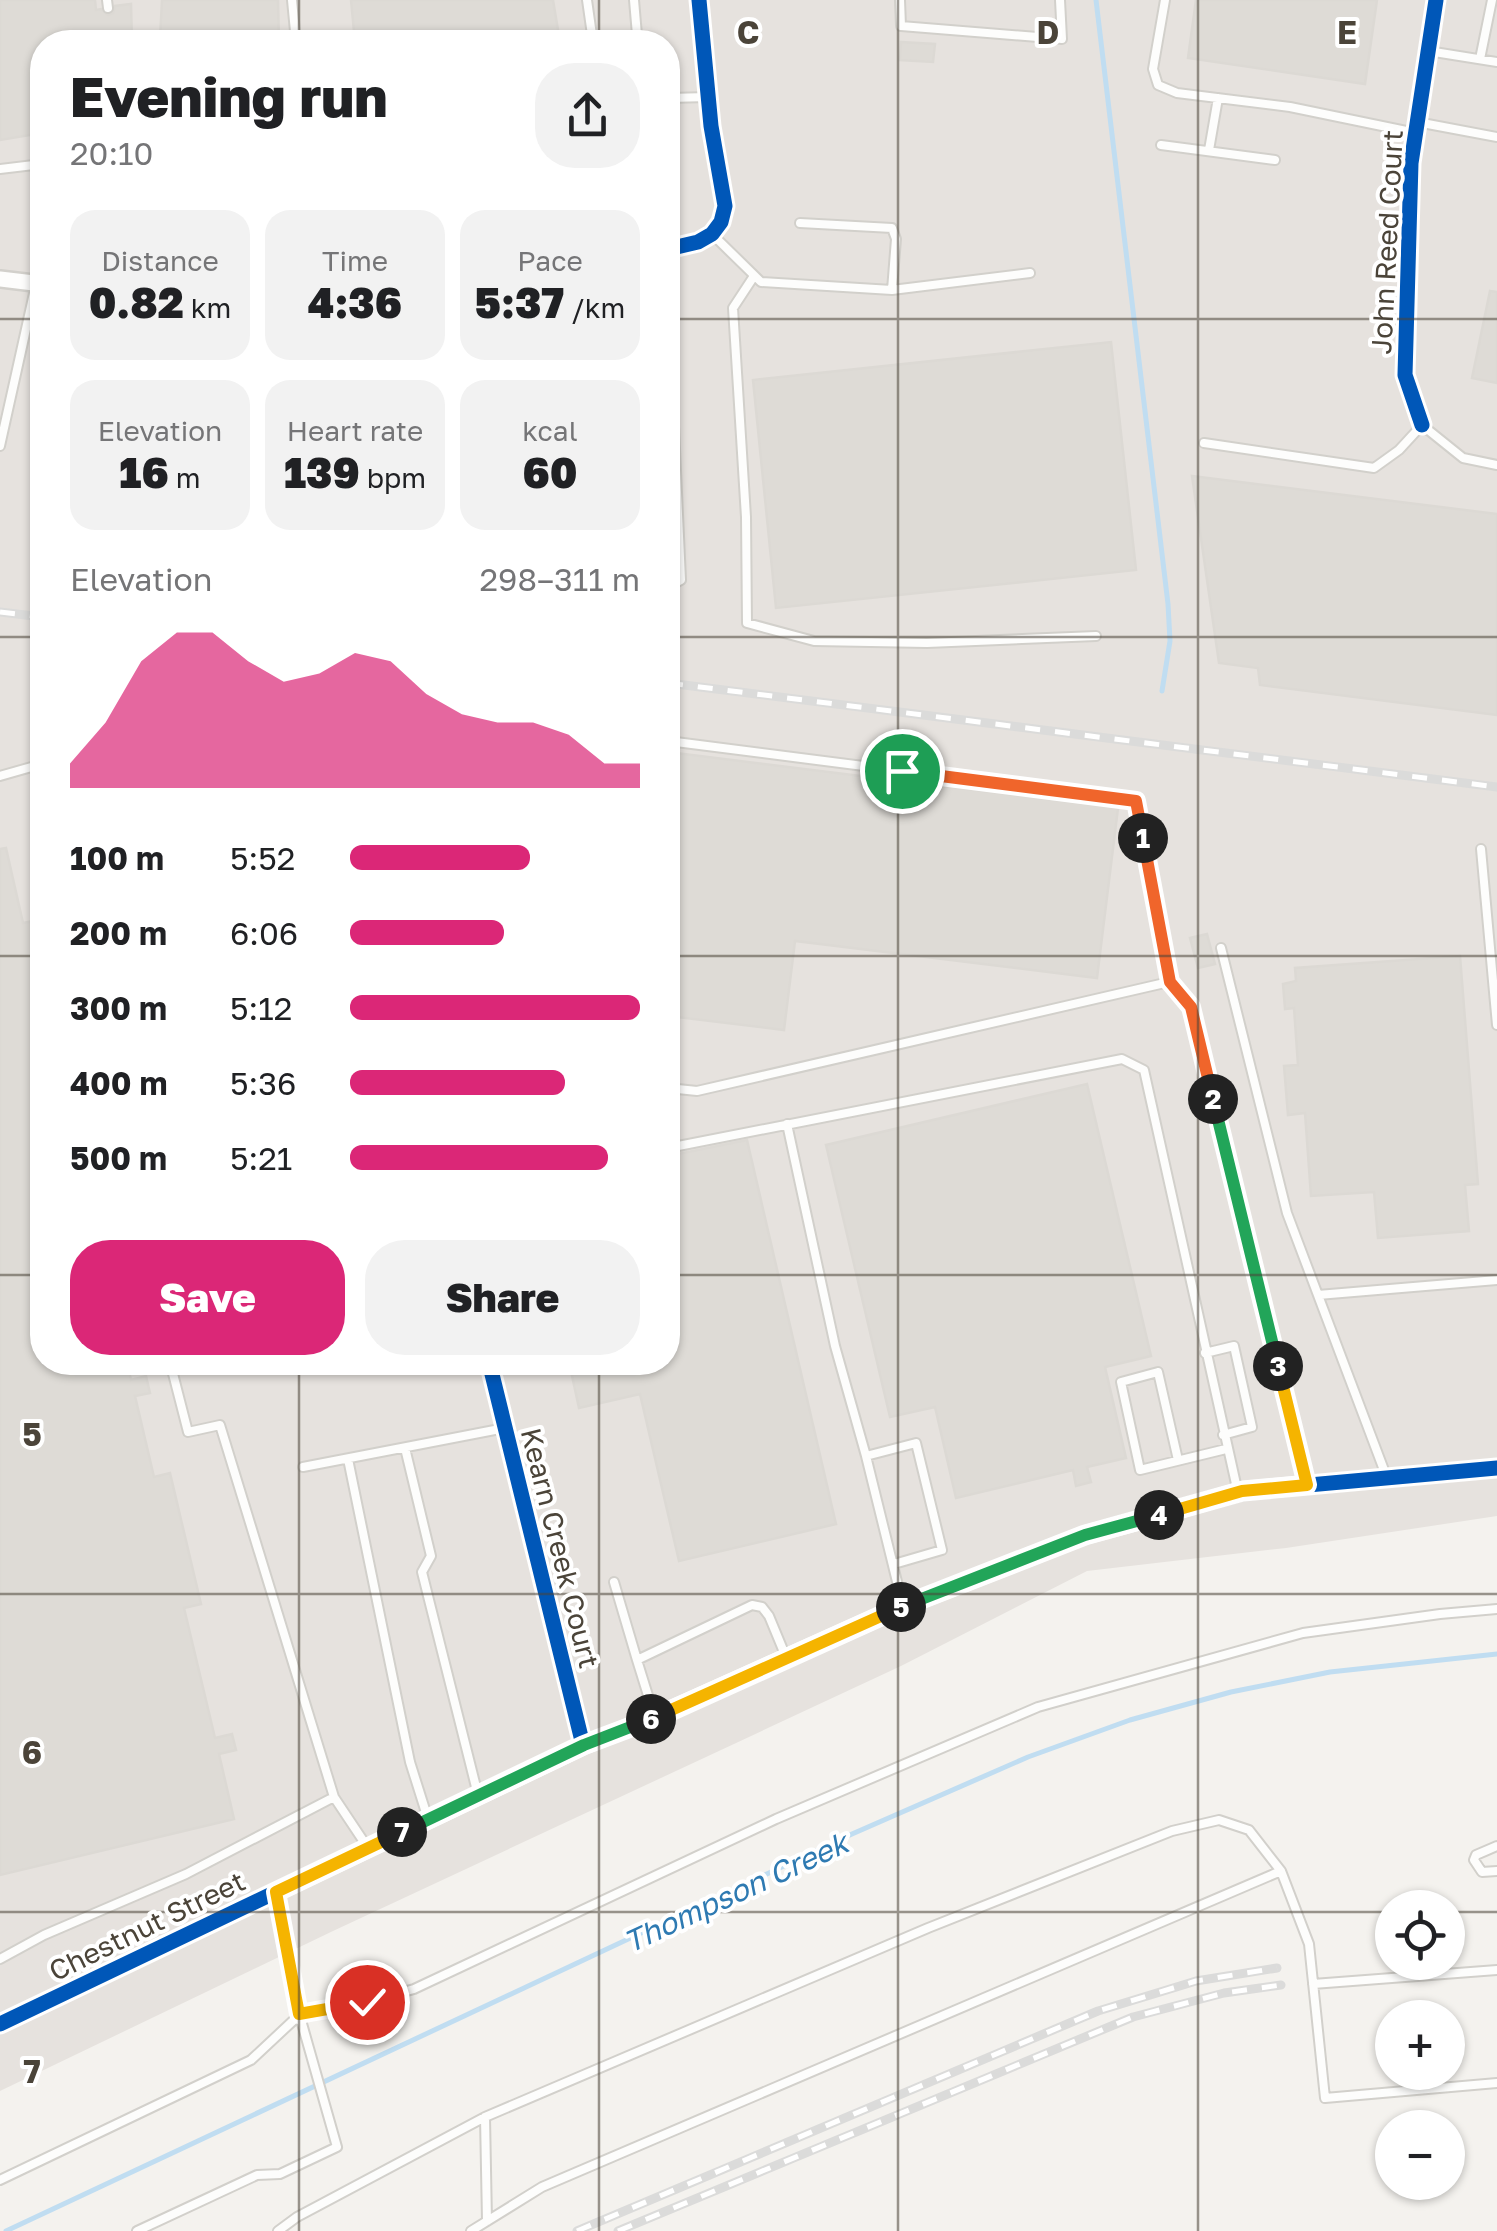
<!DOCTYPE html>
<html lang="en">
<head>
<meta charset="utf-8">
<style>
  :root { --surface:#fff; --page:#f2f2f2; --text:#202124; --muted:#757577; --accent:#db2777 }
  body { margin:0; font-family:"Golos Text",sans-serif; background:var(--page); color:var(--text); height:100vh; display:flex; flex-direction:column; font-size:38px; white-space:nowrap }
  * { box-sizing:border-box; margin:0 }
  p { font-size:32px; color:var(--muted) }
  .icon { flex:none; width:55px; height:55px; fill:none; stroke:currentColor; stroke-width:2; stroke-linecap:round; stroke-linejoin:round }
  .map { position:relative; flex:1; overflow:hidden }
  .side { position:absolute; left:30px; top:30px; width:650px; height:1345px; display:flex; flex-direction:column; background:var(--surface); border-radius:40px; box-shadow:0 2px 8px #0004 }
  .side>* { flex:none }
  .tools { position:absolute; left:1375px; top:1890px; display:grid; gap:20px }
  .tools a { display:grid; place-items:center; width:90px; height:90px; border-radius:50%; background:var(--surface); box-shadow:0 2px 8px #0004; font-size:50px }
  .pin { position:absolute; display:grid; place-items:center; width:85px; height:85px; color:#fff; margin:-42px; border:5px solid #fff; border-radius:50%; box-shadow:0 2px 10px #0007 }
  .km { position:absolute; width:50px; height:50px; margin:-25px; border-radius:50%; background:#222; color:#fff; font-size:28px; line-height:50px; text-align:center }
  .round { display:grid; place-items:center; flex:none; width:105px; height:105px; border-radius:40px; background:var(--page) }
  .head { display:flex; align-items:center; justify-content:space-between; height:170px; padding:0 40px }
  h1 { font-size:55px; font-weight:800; line-height:75px }
  .metrics { display:grid; grid-template-columns:repeat(3,1fr); gap:15px; height:170px; padding:10px 40px }
  .metrics div { display:grid; align-content:center; border-radius:25px; background:var(--page); text-align:center }
  .metrics b { font-size:42px; font-weight:800 }
  .metrics small { font-size:28px; font-weight:400 }
  .metrics p { font-size:28px }
  .chart { height:280px; padding:20px 40px }
  .chart p { display:flex; justify-content:space-between }
  .chart svg { width:100%; height:180px; margin-top:10px; fill:var(--accent); opacity:.7 }
  .primary-button { display:flex; gap:20px; margin-top:auto; padding:20px 40px }
  .primary-button a { flex:1; height:115px; border-radius:40px; background:var(--accent); color:#fff; font-size:40px; font-weight:800; line-height:115px; text-align:center }
  .primary-button a+a { background:var(--page); color:var(--text) }
  ul { padding:0 40px; list-style:none; font-size:32px }
  li { display:grid; grid-template-columns:160px 120px 1fr; align-items:center; height:75px }
  li i { height:25px; border-radius:12px; background:var(--accent) }
  .map>svg:first-child { display:block }
  .industrial { fill:#e6e2de; fill-rule:evenodd }
  .lines { fill:none; stroke-linecap:round; stroke-linejoin:round }
  .stream { stroke:#c0ddf1; stroke-width:5 }
  .building { fill:#dedbd6; stroke:#dcd9d4; stroke-width:2.5 }
  .lane-casing { stroke:#d2d0cb; stroke-width:12 }
  .street-casing { stroke:#d2d0cb; stroke-width:20 }
  .lane { stroke:#fdfdfc; stroke-width:8 }
  .street { stroke:#fdfdfc; stroke-width:15 }
  .rail-casing { stroke:#dbdbda; stroke-width:9 }
  .rail { stroke:#fff; stroke-width:5; stroke-dasharray:15; stroke-linecap:butt }
  .cycleway-casing { stroke:#fff; stroke-width:21 }
  .cycleway { stroke:#0057b8; stroke-width:15 }
  .split-1-casing { stroke:#fff; stroke-width:20 }
  .split-2-casing { stroke:#fff; stroke-width:20 }
  .split-3-casing { stroke:#fff; stroke-width:20 }
  .split-4-casing { stroke:#fff; stroke-width:20 }
  .split-5-casing { stroke:#fff; stroke-width:20 }
  .split-6-casing { stroke:#fff; stroke-width:20 }
  .split-7-casing { stroke:#fff; stroke-width:20 }
  .split-8-casing { stroke:#fff; stroke-width:20 }
  .split-1 { stroke:#f0652b; stroke-width:12 }
  .split-2 { stroke:#f0652b; stroke-width:12 }
  .split-3 { stroke:#22a559; stroke-width:12 }
  .split-4 { stroke:#f5b400; stroke-width:12 }
  .split-5 { stroke:#22a559; stroke-width:12 }
  .split-6 { stroke:#f5b400; stroke-width:12 }
  .split-7 { stroke:#22a559; stroke-width:12 }
  .split-8 { stroke:#f5b400; stroke-width:12 }
  .grid { fill:none; stroke:#4b4439; stroke-width:2.5; stroke-opacity:0.55 }
  .labels { text-anchor:middle; stroke-width:8; stroke-linejoin:round; paint-order:stroke }
  .street-label { font-size:28px; fill:#4b4439; stroke:#fff }
  .water-label { font-size:30px; font-style:italic; fill:#2e7ab2; stroke:#fff }
  .grid-label { font-size:32px; text-anchor:middle; font-weight:bold; fill:#4b4439; stroke:#fff; stroke-width:8; stroke-linejoin:round; paint-order:stroke }
</style>
</head>
<body>
<div class="map">
<svg width="1497" height="2231" viewBox="0 0 1497 2231">
  <rect width="100%" height="100%" fill="#f4f2ee"/>
  <path class="industrial" d="M0 0H1497V1516L1286 1548 1087 1571 901 1666 333 1931 0 2091ZM42 42H668V1362H42Z"/>
  <g class="lines">
    <path class="stream" d="M1096 0 1168 604 1170 641 1162 691
      M6 2231 852 1834 1028 1757 1130 1720 1231 1692 1330 1672 1497 1654"/>
  </g>
  <path class="building" d="M0 0H95L96 10 101 9 108 15 113 13 115 6 131 4 132 42H42V133L0 140Z
    M162 0H278L279 42H172V39H160Z
    M351 0H553L560 42H355Z
    M1196 0H1377L1365 84 1188 58Z
    M901 42 935 44 933 62 900 60Z
    M1490 291 1497 292V383L1472 378Z
    M1111 342 1136 570 776 608 753 380Z
    M1192 476 1497 514V715L1260 685 1258 668 1219 663Z
    M668 752 1118 808 1097 978 795 941 784 1030 668 1016Z
    M6 848 23 923 38 920 42 939V970L37 972 42 997V1362H127L131 1380 146 1376 150 1393 135 1396 154 1477 170 1473 201 1604 184 1608 215 1738 232 1734 236 1750 219 1754 234 1819 0 1875V849Z
    M1207 934 1215 964 1198 968 1190 938Z
    M1460 956 1478 1184 1465 1185 1469 1231 1378 1238 1374 1192 1311 1196 1305 1113 1288 1115 1284 1066 1298 1065 1294 1008 1285 1009 1283 984 1296 981 1295 968Z
    M1087 1084 1151 1356 1105 1367 1126 1458 1087 1467 1091 1482 1076 1486 1073 1470 956 1498 935 1407 890 1417 826 1145Z
    M747 1140 836 1524 679 1561 640 1394 579 1408 569 1362H668V1156Z"/>
  <g class="lines">
    <g class="lane-casing">
      <path id="lane" d="M107 0 108 8
        M292 0 296 42
        M587 0 593 42
        M634 0 637 35 635 42
        M900 0 901 26 1062 39 1060 0
        M1165 0 1153 69 1158 85 1177 93 1290 107 1416 133
        M1428 51 1497 62
        M1480 59 1492 0
        M668 98 709 97
        M1417 122 1497 137
        M1161 145 1275 160
        M1209 150 1218 98
        M0 169 42 164
        M800 223 892 228 896 239 892 290
        M712 234 761 282 892 290 1030 273
        M754 276 733 308 746 517 747 623 814 641 927 643 1096 636
        M668 295 681 580 668 587
        M1204 443 1374 468 1399 450 1422 425 1463 458 1497 465
        M0 446 36 284
        M668 741 1137 801 1169 982
        M0 776 42 764
        M1481 849 1497 1025
        M1221 948 1287 1213 1387 1478
        M668 1088 697 1091 1169 982 1191 1007 1307 1485
        M787 1124 835 1346 866 1456 903 1606
        M668 1148 1122 1059 1144 1070 1238 1493
        M1318 1295 1497 1280
        M1205 1353 1234 1346 1252 1427 1223 1435
        M170 1362 188 1432 220 1425 334 1797
        M405 1448 431 1556 422 1572 478 1795
        M866 1456 916 1443 942 1550 894 1564
        M348 1459 410 1762 428 1819
        M1178 1460 1158 1372 1121 1382 1140 1470 1226 1449
        M303 1467 505 1428
        M614 1582 637 1660
        M655 1718 637 1660 752 1605 762 1607 769 1616 786 1657
        M1497 1846 1476 1855 1474 1860 1482 1872 1497 1871
        M0 1959 44 1935 186 1874 334 1797 368 1848
        M1313 1984 1497 1970
        M485 2117 487 2221
        M0 2180 251 2060 296 2018 299 2013 276 1892
        M137 2231 257 2175 280 2174 337 2147 299 2013 367 2002 414 1989 776 1819 1038 1707 1303 1633 1440 1614 1497 1609
        M278 2231 297 2217 485 2117 928 1928 1172 1831 1219 1820 1249 1830 1281 1871
        M471 2231 542 2187 1281 1871 1309 1944 1325 2098 1497 2083"/>
    </g>
    <g class="street-casing">
      <path id="street" d="M668 249 698 242 712 234 721 222 725 206 711 126 699 0
        M0 279 42 284
        M1422 425 1405 375 1411 163 1436 0
        M489 1362 583 1745
        M0 2024 583 1745 655 1718 903 1606 1085 1535 1243 1491 1497 1468"/>
    </g>
    <use href="#lane" class="lane"/>
    <use href="#street" class="street"/>
    <g class="rail-casing">
      <path id="rail" d="M0 612 42 617
        M668 683 1497 787
        M577 2231 1098 2011 1196 1981 1277 1968
        M618 2231 1133 2017 1224 1993 1281 1985"/>
    </g>
    <use href="#rail" class="rail"/>
    <g class="cycleway-casing">
      <path id="cycleway" d="M668 249 698 242 712 234 721 222 725 206 711 126 699 0
        M1422 425 1405 375 1411 163 1436 0
        M489 1362 583 1745
        M0 2024 583 1745 655 1718 903 1606 1085 1535 1243 1491 1497 1468"/>
    </g>
    <use href="#cycleway" class="cycleway"/>
  </g>
  <g class="lines">
    <g class="split-1-casing">
      <path id="split-1" d="M902 771 1136 801 1143 838"/>
    </g>
    <g class="split-2-casing">
      <path id="split-2" d="M1143 838 1170 982 1191 1007 1213 1099"/>
    </g>
    <g class="split-3-casing">
      <path id="split-3" d="M1213 1099 1278 1366"/>
    </g>
    <g class="split-4-casing">
      <path id="split-4" d="M1159 1515 1242 1491 1307 1485 1278 1366"/>
    </g>
    <g class="split-5-casing">
      <path id="split-5" d="M901 1607 1085 1535 1159 1515"/>
    </g>
    <g class="split-6-casing">
      <path id="split-6" d="M651 1719 901 1607"/>
    </g>
    <g class="split-7-casing">
      <path id="split-7" d="M402 1832 584 1745 651 1719"/>
    </g>
    <g class="split-8-casing">
      <path id="split-8" d="M367 2002 299 2014 276 1892 402 1832"/>
    </g>
    <use href="#split-1" class="split-1"/>
    <use href="#split-2" class="split-2"/>
    <use href="#split-3" class="split-3"/>
    <use href="#split-4" class="split-4"/>
    <use href="#split-5" class="split-5"/>
    <use href="#split-6" class="split-6"/>
    <use href="#split-7" class="split-7"/>
    <use href="#split-8" class="split-8"/>
  </g>
  <path class="grid" d="M299 0V42M599 0V42M898 0V2231M1198 0V2231M0 319H42M668 319H1497M0 637H42M668 637H1497M0 956H42M668 956H1497M0 1275H42M668 1275H1497M299 1362V2231M599 1362V2231M0 1594H1497M0 1912H1392M1448 1912H1497"/>
  <g class="labels">
    <g class="street-label">
      <text transform="translate(1387 242) rotate(-87)" y="10">John Reed Court</text>
      <text transform="translate(560 1548) rotate(76)" y="10">Kearn Creek Court</text>
      <text transform="translate(147 1926) rotate(-26)" y="10">Chestnut Street</text>
    </g>
    <g class="water-label">
      <text transform="translate(736 1893) rotate(-25)" y="10">Thompson Creek</text>
    </g>
  </g>
  <g class="grid-label">
    <text x="748" y="44">C</text>
    <text x="1048" y="44">D</text>
    <text x="1347" y="44">E</text>
    <text x="32" y="1446">5</text>
    <text x="32" y="1764">6</text>
    <text x="32" y="2083">7</text>
  </g>
</svg>
<div class="tools">
<a><svg class="icon" aria-label="locate" viewBox="0 0 24 24"><circle cx="12" cy="12" r="6"/><path d="M12 2v4M12 18v4M2 12h4M18 12h4"/></svg></a>
<a>+</a>
<a>−</a>
</div>
<div class="pin" style="left:902px;top:771px;background:#1e9e55"><svg class="icon" aria-label="arrive" viewBox="0 0 24 24"><path d="M6 21V4h12l-3 4 3 4H6"/></svg></div>
<div class="pin" style="left:367px;top:2002px;background:#d93025"><svg class="icon" aria-label="check" viewBox="0 0 24 24"><path d="M5 12l5 5 9-10"/></svg></div>
<b class="km" style="left:1143px;top:838px">1</b>
<b class="km" style="left:1213px;top:1099px">2</b>
<b class="km" style="left:1278px;top:1366px">3</b>
<b class="km" style="left:1159px;top:1515px">4</b>
<b class="km" style="left:901px;top:1607px">5</b>
<b class="km" style="left:651px;top:1719px">6</b>
<b class="km" style="left:402px;top:1832px">7</b>
<section class="side">
<div class="head"><div><h1>Evening run</h1><p>20:10</p></div><a class="round"><svg class="icon" aria-label="share" viewBox="0 0 24 24"><path d="M12 15V3M7 8l5-5 5 5M5 13v7h14v-7"/></svg></a></div>
<div class="metrics">
<div><p>Distance</p><b>0.82<small> km</small></b></div>
<div><p>Time</p><b>4:36</b></div>
<div><p>Pace</p><b>5:37<small> /km</small></b></div>
</div>
<div class="metrics">
<div><p>Elevation</p><b>16<small> m</small></b></div>
<div><p>Heart rate</p><b>139<small> bpm</small></b></div>
<div><p>kcal</p><b>60</b></div>
</div>
<div class="chart"><p><span>Elevation</span>298–311 m</p>
<svg viewBox="0 0 160 44" preserveAspectRatio="none"><path d="M0 44V38L10 28L20 13L30 6L40 6L50 13L60 18L70 16L80 11L90 13L100 21L110 26L120 28L130 28L140 31L150 38L160 38V44z"/></svg>
</div>
<ul>
<li><b>100 m</b>5:52<i style="width:62%"></i></li>
<li><b>200 m</b>6:06<i style="width:53%"></i></li>
<li><b>300 m</b>5:12<i style="width:100%"></i></li>
<li><b>400 m</b>5:36<i style="width:74%"></i></li>
<li><b>500 m</b>5:21<i style="width:89%"></i></li>
</ul>
<div class="primary-button"><a>Save</a><a>Share</a></div>
</section>
</div>
</body>
</html>
